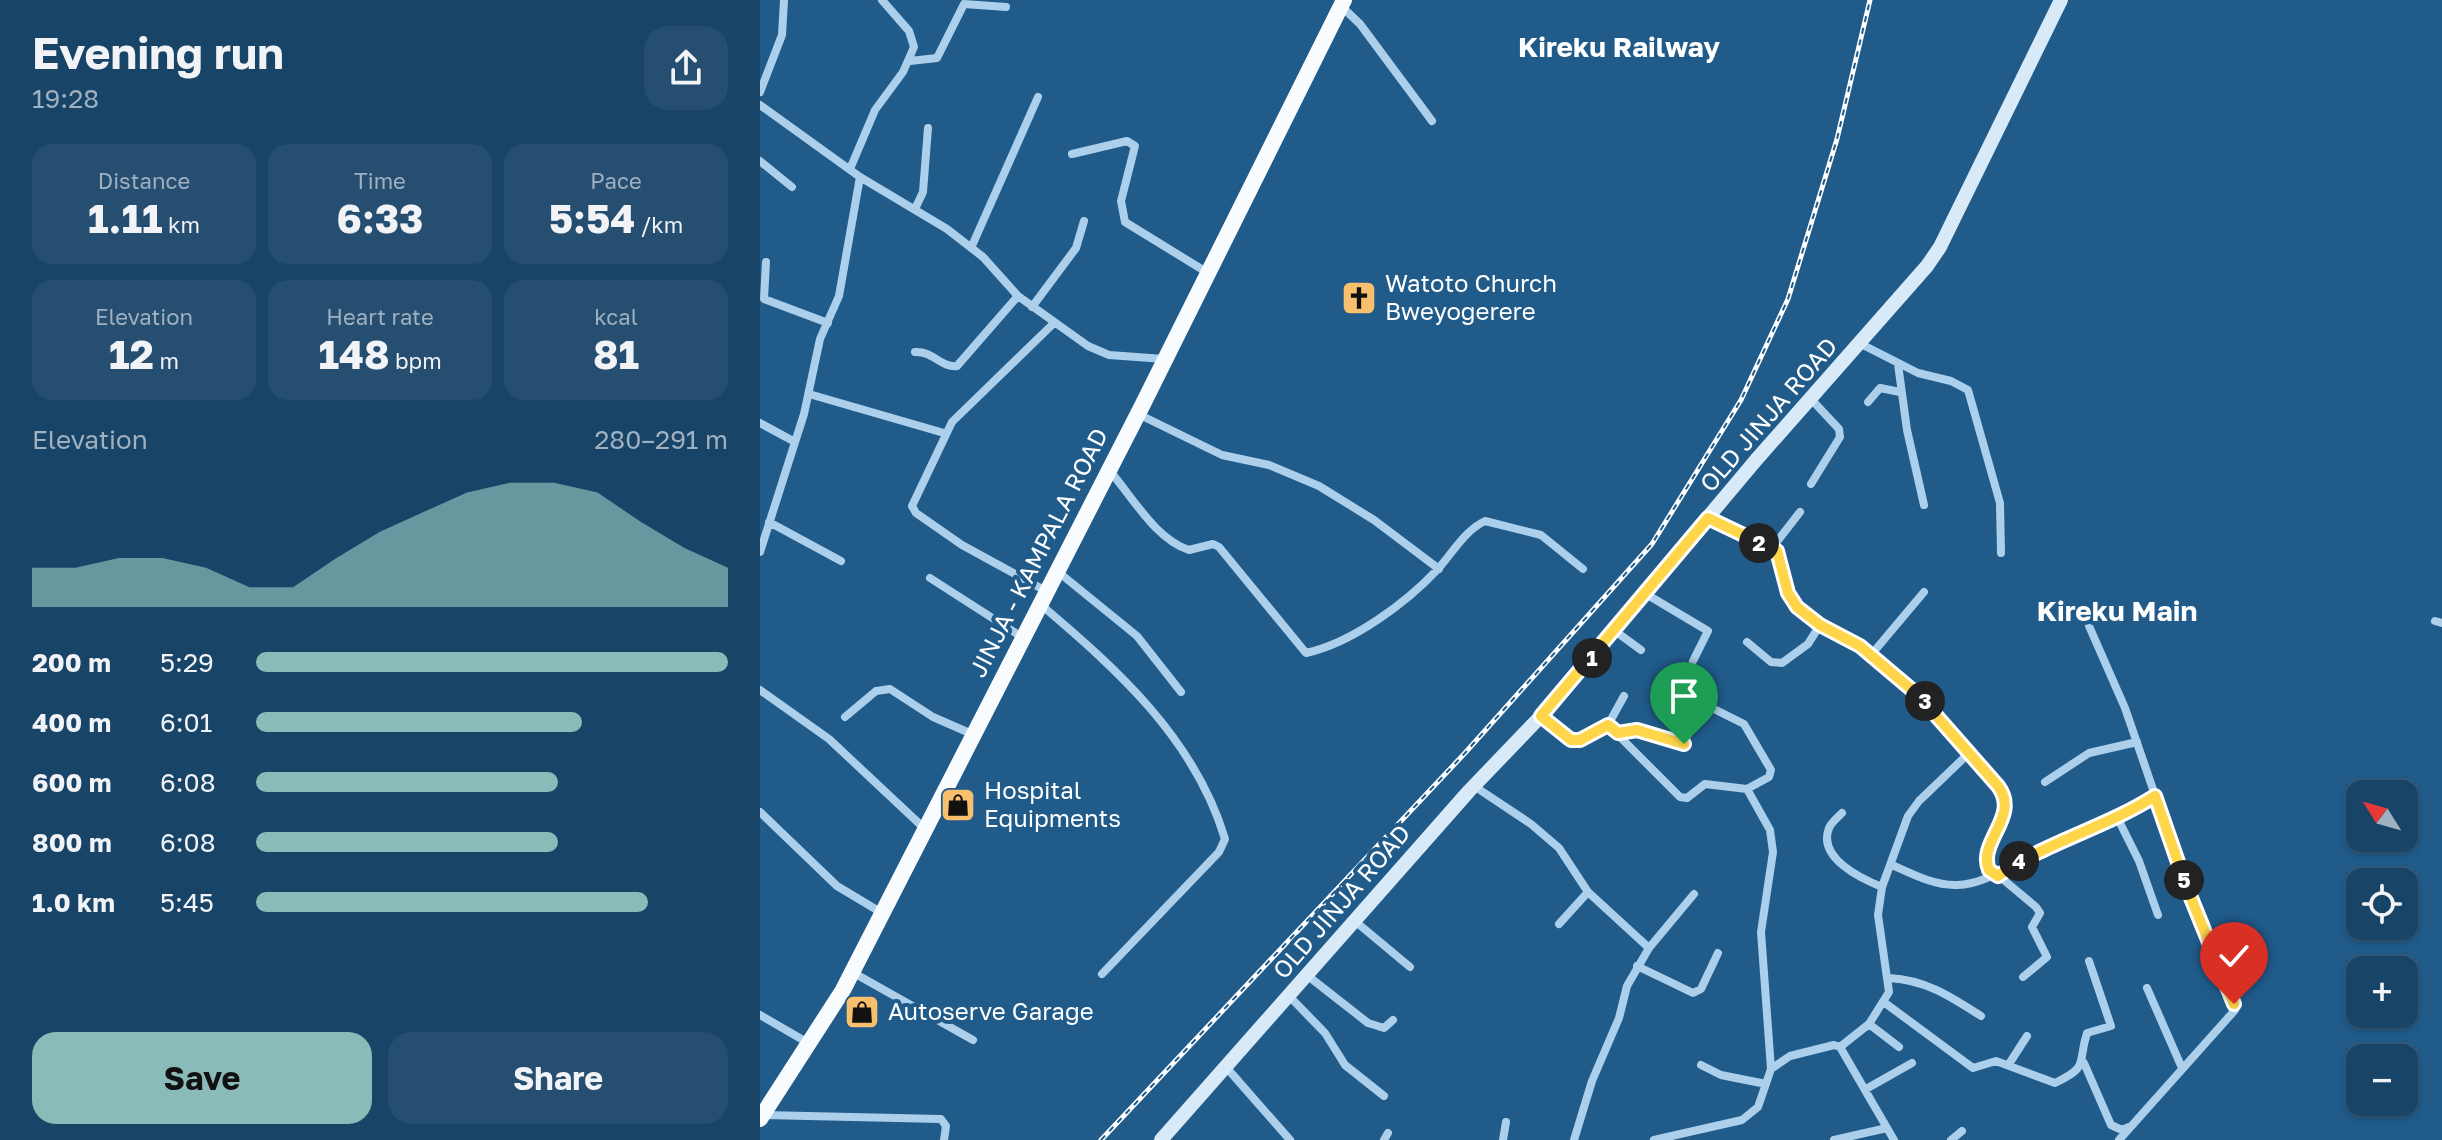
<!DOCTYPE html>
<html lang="en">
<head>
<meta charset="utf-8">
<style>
  :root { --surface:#184468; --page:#254e71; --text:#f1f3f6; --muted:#9fb0c0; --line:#365c7c; --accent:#8bbbb9 }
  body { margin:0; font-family:"Golos Text",sans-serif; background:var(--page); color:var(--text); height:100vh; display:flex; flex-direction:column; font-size:30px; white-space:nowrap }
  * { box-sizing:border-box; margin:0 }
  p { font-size:26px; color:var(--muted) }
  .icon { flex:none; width:44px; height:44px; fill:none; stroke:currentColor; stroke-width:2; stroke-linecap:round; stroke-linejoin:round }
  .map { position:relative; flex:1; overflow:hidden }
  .details { display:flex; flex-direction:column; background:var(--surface); width:760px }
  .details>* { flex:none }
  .needle { width:52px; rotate:307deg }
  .fabs { position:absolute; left:1586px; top:780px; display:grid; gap:16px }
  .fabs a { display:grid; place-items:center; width:72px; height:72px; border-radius:16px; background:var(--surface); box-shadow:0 2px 6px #0004,0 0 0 2px var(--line); font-size:40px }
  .pin { position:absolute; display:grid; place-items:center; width:68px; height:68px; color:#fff; margin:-82px -34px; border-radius:50% 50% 50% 0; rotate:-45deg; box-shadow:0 0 8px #0007 }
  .pin .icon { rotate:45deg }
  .km { position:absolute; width:40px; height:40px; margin:-20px; border-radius:50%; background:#222; color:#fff; font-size:22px; line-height:40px; text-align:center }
  .round { display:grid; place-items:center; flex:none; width:84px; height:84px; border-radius:24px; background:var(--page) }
  .summary { display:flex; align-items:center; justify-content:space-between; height:136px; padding:0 32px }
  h1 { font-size:44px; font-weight:700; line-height:60px }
  .metrics { display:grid; grid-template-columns:repeat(3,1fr); gap:12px; height:136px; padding:8px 32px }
  .metrics div { display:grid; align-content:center; border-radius:20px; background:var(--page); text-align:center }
  .metrics b { font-size:40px; font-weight:700 }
  .metrics small { font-size:22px; font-weight:400 }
  .metrics p { font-size:22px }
  .chart { height:224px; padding:16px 32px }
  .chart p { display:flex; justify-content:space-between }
  .chart svg { width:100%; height:144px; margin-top:8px; fill:var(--accent); opacity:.7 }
  .button { display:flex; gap:16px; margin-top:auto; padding:16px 32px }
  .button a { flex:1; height:92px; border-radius:24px; background:var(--accent); color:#111; font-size:32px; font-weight:700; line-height:92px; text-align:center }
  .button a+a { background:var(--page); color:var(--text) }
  ul { padding:0 32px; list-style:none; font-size:26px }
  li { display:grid; grid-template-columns:128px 96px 1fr; align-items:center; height:60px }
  li i { height:20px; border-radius:10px; background:var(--accent) }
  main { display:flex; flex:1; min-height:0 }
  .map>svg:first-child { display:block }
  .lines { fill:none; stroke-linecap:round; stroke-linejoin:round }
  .minor { stroke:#acd0eb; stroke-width:8 }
  .secondary { stroke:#d8eaf8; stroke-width:14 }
  .trunk { stroke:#f8fcfe; stroke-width:16 }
  .rail-casing { stroke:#fff; stroke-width:5 }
  .rail { stroke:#205b8a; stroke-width:2; stroke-dasharray:6; stroke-linecap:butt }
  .route-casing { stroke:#fff; stroke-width:16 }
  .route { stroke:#ffd54a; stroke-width:10 }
  .labels { text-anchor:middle; stroke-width:8; stroke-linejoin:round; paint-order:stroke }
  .poi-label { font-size:24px; fill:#fff; stroke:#205b8a; text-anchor:start }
  .street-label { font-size:24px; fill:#fff; stroke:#205b8a }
  .quarter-label { font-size:28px; font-weight:bold; fill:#fff; stroke:#205b8a }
</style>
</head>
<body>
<main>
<section class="details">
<div class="summary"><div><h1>Evening run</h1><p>19:28</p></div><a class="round"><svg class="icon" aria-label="share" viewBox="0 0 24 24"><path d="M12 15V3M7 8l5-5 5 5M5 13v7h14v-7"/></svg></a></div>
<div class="metrics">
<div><p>Distance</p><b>1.11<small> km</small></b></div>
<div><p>Time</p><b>6:33</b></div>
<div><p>Pace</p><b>5:54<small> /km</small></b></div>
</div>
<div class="metrics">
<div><p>Elevation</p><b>12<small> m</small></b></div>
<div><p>Heart rate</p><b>148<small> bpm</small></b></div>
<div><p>kcal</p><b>81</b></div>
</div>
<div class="chart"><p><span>Elevation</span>280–291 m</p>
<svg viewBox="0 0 160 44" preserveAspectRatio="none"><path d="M0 44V32L10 32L20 29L30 29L40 32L50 38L60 38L70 29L80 21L90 15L100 9L110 6L120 6L130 9L140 18L150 26L160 32V44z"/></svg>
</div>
<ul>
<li><b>200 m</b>5:29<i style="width:100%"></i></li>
<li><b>400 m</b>6:01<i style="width:69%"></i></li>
<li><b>600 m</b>6:08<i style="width:64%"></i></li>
<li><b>800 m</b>6:08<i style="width:64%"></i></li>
<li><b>1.0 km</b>5:45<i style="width:83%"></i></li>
</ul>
<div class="button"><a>Save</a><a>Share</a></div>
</section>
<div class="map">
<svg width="1682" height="1140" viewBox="0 0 1682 1140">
  <rect width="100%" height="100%" fill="#205b8a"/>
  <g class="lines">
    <path class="minor" d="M581 6 600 24 672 121
      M150 61 177 58 204 4 246 7
      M0 92 22 35 24 0
      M0 105 100 177 187 229 223 257 258 296 328 346 349 355 404 359
      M312 154 367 141 375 146 361 201 365 222 448 273
      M0 161 32 187
      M90 169 115 110 143 72 154 47 149 31 122 0
      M155 209 163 192 168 128
      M211 248 278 97
      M6 262 4 299 68 323
      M272 307 316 248 324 221
      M1101 344 1158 373 1191 381 1208 390 1240 503 1241 553
      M155 352C173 351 181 368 197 366L258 296
      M1138 364 1147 430 1164 505
      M49 394 184 433
      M1050 398 1079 429 1080 437 1051 484
      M1108 402 1120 388 1140 392
      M378 414 462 455 509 465 559 486 614 520 679 569
      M0 423 35 442
      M349 470C372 496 395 539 429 550L453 544 459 547 546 653C592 643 646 603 677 570 692 554 704 531 725 521L781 535 823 569
      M948 518 1017 551 1028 593 1037 607 1060 625 1100 646 1158 695 1242 790 1246 811 1227 866 1276 907 1280 913 1272 927 1287 957 1263 977
      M9 522 81 561
      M1012 548 1040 512
      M0 552 44 414 60 339 79 296 100 177
      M297 571 377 636 421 692
      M170 578 262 637
      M286 591 202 545 156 513 152 506 192 422 294 323
      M886 594 948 631 933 661
      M280 604C358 670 435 739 465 839L459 852 342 974
      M1675 621 1682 623
      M1329 626 1365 708 1427 888 1475 1010 1359 1140
      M855 631 881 650
      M987 642 1011 662 1022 663 1048 644 1060 625
      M1111 655 1164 592
      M0 690 69 739 165 829
      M952 708 984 724 1011 770 1009 777 987 789
      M781 716 811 740H820L848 725 920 797 927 798 945 784 987 789 1010 830 1013 852 1001 932 1011 1069
      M85 717 116 691 130 689 173 717 212 734
      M848 725 864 696
      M858 733 877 730 924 744 940 704
      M1285 782 1329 753 1377 742
      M714 786 771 824 799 848 828 892 889 948
      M0 812 77 886 122 913
      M1082 813C1078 817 1071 823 1069 828 1057 858 1102 879 1122 887
      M1358 819 1379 861 1398 915
      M1132 865C1152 874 1175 886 1197 885 1227 884 1246 866 1272 855 1314 836 1355 821 1395 796
      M596 922 650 967
      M799 924 828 892
      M877 966 933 993 941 989 958 953
      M92 972 213 1040
      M548 976 608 1023 624 1028 633 1020
      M1129 978C1166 980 1190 996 1221 1016
      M1387 988 1422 1068
      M529 996 565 1033 585 1065 624 1096
      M1125 1003 1213 1068 1236 1061 1295 1083C1330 1066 1317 1064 1327 1033L1351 1026 1329 961
      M0 1015 50 1044
      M1109 1024 1139 1047
      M1080 1047 1109 1024 1129 992 1118 915 1122 887 1148 816 1159 801 1208 754
      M1324 1063 1351 1125 1362 1130 1369 1127
      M1249 1064 1267 1036
      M941 1065 961 1075 1006 1084
      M466 1067 530 1140
      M1106 1089 1152 1063
      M3 1115 181 1119 186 1126 184 1140
      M624 1140 628 1133
      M743 1140 746 1122
      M814 1140 832 1081 859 1018 867 986 889 948 934 894
      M894 1140 982 1120 998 1107 1011 1069 1030 1056 1074 1045 1080 1047 1134 1140
      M1074 1140 1127 1128
      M1191 1140 1202 1131"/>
    <path class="secondary" d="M401 1140 709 791 781 716 996 460 1167 266 1180 247 1301 0"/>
    <path class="trunk" d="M0 1119 83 990 382 406 584 0"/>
    <g class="rail-casing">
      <path id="rail" d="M341 1140 705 753 892 544 981 400 1028 299 1077 139 1110 0"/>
    </g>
    <use href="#rail" class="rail"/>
  </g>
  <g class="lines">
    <g class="route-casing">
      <path id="route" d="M924 744 877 730 858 733 848 725 820 740H811L781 716 948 518 1017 551 1028 593 1037 607 1060 625 1100 646 1158 695 1238 786C1261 817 1217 841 1229 870L1238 876C1286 842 1345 828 1395 796L1427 888 1474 1004"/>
    </g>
    <use href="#route" class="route"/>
  </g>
  <defs>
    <g id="church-square" transform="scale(1.8)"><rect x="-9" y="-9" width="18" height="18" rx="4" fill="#f8bf6d" stroke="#205b8a"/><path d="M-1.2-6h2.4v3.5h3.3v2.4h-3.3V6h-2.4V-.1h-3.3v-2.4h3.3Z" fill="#111"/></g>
    <g id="shop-square" transform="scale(1.8)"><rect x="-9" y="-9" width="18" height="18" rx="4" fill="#f8bf6d" stroke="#205b8a"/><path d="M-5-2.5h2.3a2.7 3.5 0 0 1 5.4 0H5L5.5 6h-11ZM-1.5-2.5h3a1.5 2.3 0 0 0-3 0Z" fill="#111"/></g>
  </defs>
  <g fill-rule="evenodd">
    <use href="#church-square" x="599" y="298"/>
    <use href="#shop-square" x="198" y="805"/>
    <use href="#shop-square" x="102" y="1012"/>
  </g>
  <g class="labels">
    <g class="poi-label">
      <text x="625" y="292">Watoto Church<tspan x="625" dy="28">Bweyogerere</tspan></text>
      <text x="224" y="799">Hospital<tspan x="224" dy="28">Equipments</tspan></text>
      <text x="128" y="1020">Autoserve Garage</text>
    </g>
    <g class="street-label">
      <text transform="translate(1009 415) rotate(-49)" y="8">OLD JINJA ROAD</text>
      <text transform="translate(279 553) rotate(-63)" y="8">JINJA - KAMPALA ROAD</text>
      <text transform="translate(582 902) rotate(-49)" y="8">OLD JINJA ROAD</text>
    </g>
    <g class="quarter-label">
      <text x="859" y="57">Kireku Railway</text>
      <text x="1357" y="621">Kireku Main</text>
    </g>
  </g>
</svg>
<div class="fabs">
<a><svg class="needle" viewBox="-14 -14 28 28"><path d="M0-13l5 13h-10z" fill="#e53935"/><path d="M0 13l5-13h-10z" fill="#9fb0c0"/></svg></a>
<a><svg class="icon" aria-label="locate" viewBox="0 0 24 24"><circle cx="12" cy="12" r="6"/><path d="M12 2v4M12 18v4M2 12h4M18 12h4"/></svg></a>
<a>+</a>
<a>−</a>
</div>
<div class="pin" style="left:924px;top:744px;background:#1e9e55"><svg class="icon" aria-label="arrive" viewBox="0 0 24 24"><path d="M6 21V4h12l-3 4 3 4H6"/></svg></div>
<div class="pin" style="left:1474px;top:1004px;background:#d93025"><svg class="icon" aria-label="check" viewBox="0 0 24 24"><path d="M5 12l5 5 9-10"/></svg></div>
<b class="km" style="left:832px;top:658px">1</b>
<b class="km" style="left:999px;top:543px">2</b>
<b class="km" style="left:1165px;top:701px">3</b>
<b class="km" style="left:1259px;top:861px">4</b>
<b class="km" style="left:1424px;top:880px">5</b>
</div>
</main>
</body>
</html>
